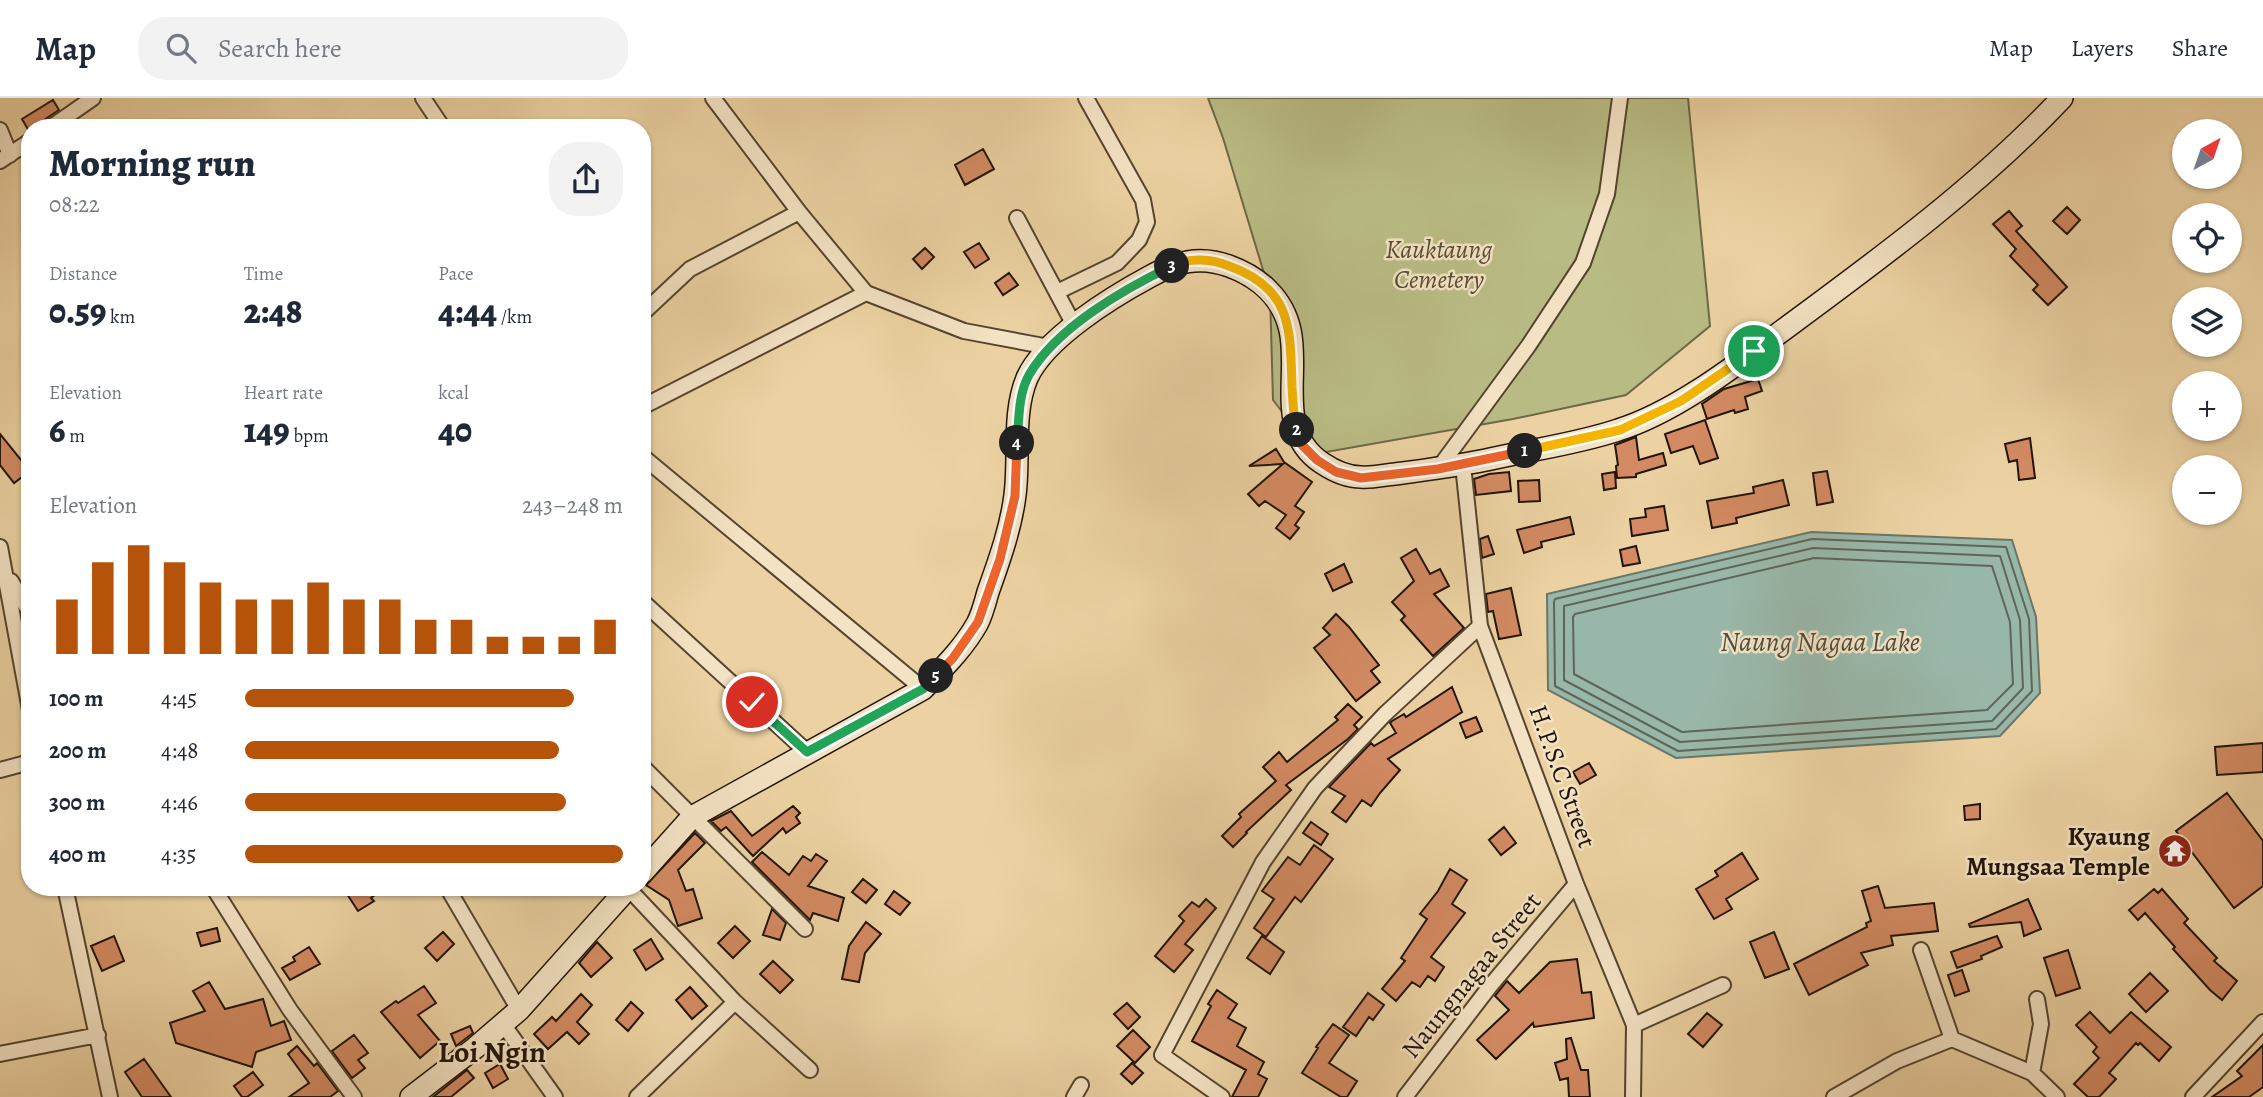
<!DOCTYPE html>
<html lang="en">
<head>
<meta charset="utf-8">
<style>
  :root { --surface:#fff; --page:#f2f2f3; --text:#1f2937; --muted:#747a83; --line:#e0e1e3; --accent:#b45309 }
  body { margin:0; font-family:Alegreya,serif; background:var(--page); color:var(--text); height:100vh; display:flex; flex-direction:column; font-size:26px; white-space:nowrap }
  * { box-sizing:border-box; margin:0 }
  p { font-size:23px; color:var(--muted) }
  .icon { flex:none; width:38px; height:38px; fill:none; stroke:currentColor; stroke-width:2; stroke-linecap:round; stroke-linejoin:round }
  .map { position:relative; flex:1; overflow:hidden }
  .panel { position:absolute; left:21px; top:21px; width:630px; height:777px; display:flex; flex-direction:column; background:var(--surface); border-radius:28px; box-shadow:0 2px 5px #0004 }
  .panel>* { flex:none }
  .needle { width:46px; rotate:40deg }
  .fabs { position:absolute; left:2172px; top:21px; display:grid; gap:14px }
  .fabs a { display:grid; place-items:center; width:70px; height:70px; border-radius:50%; background:var(--surface); box-shadow:0 2px 5px #0004; font-size:35px }
  .pin { position:absolute; display:grid; place-items:center; width:60px; height:60px; color:#fff; margin:-30px; border:4px solid #fff; border-radius:50%; box-shadow:0 2px 7px #0007 }
  .km { position:absolute; width:35px; height:35px; margin:-18px; border-radius:50%; background:#222; color:#fff; font-size:19px; line-height:35px; text-align:center }
  .round { display:grid; place-items:center; flex:none; width:74px; height:74px; border-radius:28px; background:var(--page) }
  .head { display:flex; align-items:center; justify-content:space-between; height:119px; padding:0 28px }
  h1 { font-size:38px; font-weight:800; line-height:52px }
  .stats { display:grid; grid-template-columns:repeat(3,1fr); gap:10px; height:119px; padding:7px 28px }
  .stats div { display:grid; align-content:center }
  .stats b { font-size:35px; font-weight:800 }
  .stats small { font-size:19px; font-weight:400 }
  .stats p { font-size:19px }
  .chart { height:196px; padding:14px 28px }
  .chart p { display:flex; justify-content:space-between }
  .chart svg { width:100%; height:126px; margin-top:7px; stroke:var(--accent); stroke-width:6 }
  ul { padding:0 28px; list-style:none; font-size:23px }
  li { display:grid; grid-template-columns:112px 84px 1fr; align-items:center; height:52px }
  li i { height:18px; border-radius:9px; background:var(--accent) }
  header { display:flex; align-items:center; gap:42px; box-sizing:border-box; height:98px; padding:0 35px; background:var(--surface); border-bottom:2px solid var(--line) }
  header strong { font-size:33px }
  nav { display:flex; gap:38px; margin-inline-start:auto; font-size:24px }
  .search { width:490px; height:63px; background:var(--page); display:flex; align-items:center; gap:18px; box-sizing:border-box; padding:0 24px; border-radius:28px; color:var(--muted); font-size:26px }
  .map>svg:first-child { display:block }
  .green { fill:#b9bb84; stroke:#6d6846; stroke-width:2 }
  .water { fill:#99b7a9; stroke:#697669; stroke-width:2 }
  .lines { fill:none; stroke-linecap:round; stroke-linejoin:round }
  .shore { stroke:#5d6658; stroke-width:2 }
  .building { fill:#d38a62; stroke:#211408; stroke-width:2 }
  .street-casing { stroke:#54442e; stroke-width:18 }
  .secondary-casing { stroke:#211408; stroke-width:24 }
  .street { stroke:#f3e2c3; stroke-width:14 }
  .secondary { stroke:#f3e2c3; stroke-width:21 }
  .split-1-casing { stroke:#fff; stroke-width:14 }
  .split-2-casing { stroke:#fff; stroke-width:14 }
  .split-3-casing { stroke:#fff; stroke-width:14 }
  .split-4-casing { stroke:#fff; stroke-width:14 }
  .split-5-casing { stroke:#fff; stroke-width:14 }
  .split-6-casing { stroke:#fff; stroke-width:14 }
  .split-1 { stroke:#f5b400; stroke-width:9 }
  .split-2 { stroke:#f0652b; stroke-width:9 }
  .split-3 { stroke:#f5b400; stroke-width:9 }
  .split-4 { stroke:#22a559; stroke-width:9 }
  .split-5 { stroke:#f0652b; stroke-width:9 }
  .split-6 { stroke:#22a559; stroke-width:9 }
  .labels { text-anchor:middle; stroke-width:5; stroke-linejoin:round; paint-order:stroke }
  .park-label { font-size:26px; font-style:italic; fill:#564e33; stroke:#f3e2c3 }
  .street-label { font-size:26px; fill:#211408; stroke:#f3e2c3 }
  .poi-label { font-size:26px; font-weight:bold; fill:#211408; stroke:#f3e2c3; text-anchor:end }
  .water-label { font-size:28px; font-style:italic; fill:#4b4d40; stroke:#f3e2c3 }
  .quarter-label { font-size:30px; font-weight:bold; fill:#211408; stroke:#f3e2c3 }
</style>
</head>
<body>
<header>
<strong>Map</strong>
<div class="search"><svg class="icon" aria-label="search" viewBox="0 0 24 24"><circle cx="10" cy="10" r="6"/><path d="M15 15l6 6"/></svg>Search here</div>
<nav><a>Map</a><a>Layers</a><a>Share</a></nav>
</header>
<div class="map">
<svg width="2263" height="999" viewBox="0 0 2263 999">
  <rect width="100%" height="100%" fill="#ecd2a2"/>
  <filter id="stains"><feTurbulence type="fractalNoise" baseFrequency=".00286" numOctaves="4"/><feColorMatrix values="0 0 0 0 .2 0 0 0 0 .09 0 0 0 0 .02 0 0 0 .5 -.17"/></filter>
  <radialGradient id="worn" r=".72"><stop offset=".6" stop-color="#630" stop-opacity="0"/><stop offset="1" stop-color="#630" stop-opacity=".3"/></radialGradient>
  <path class="green" d="M1208 0H1688L1710 228 1626 297 1513 321 1315 356 1273 302 1270 195 1223 40Z"/>
  <path class="water" d="M1811 434 2012 442 2036 519 2040 595 2000 638 1676 660 1548 592 1547 496Z"/>
  <g class="lines">
    <path class="shore" d="M1812 441 2006 449 2029 521 2032 593 1996 631 1678 653 1555 588 1554 504 1555 501Z
      M1813 450 2000 458 2020 522 2023 590 1992 623 1680 644 1564 582V508Z
      M1814 460 1992 468 2010 524 2013 586 1987 612 1682 634 1574 576 1573 519 1575 516Z"/>
  </g>
  <path class="building" d="M53 2 59 12 44 22 41 30H30L29 33 22 21Z
    M983 51 994 71 965 87 955 67Z
    M2067 109 2080 122 2067 136 2053 123Z
    M2009 113 2022 128 2016 133 2067 189 2048 207 2033 192 2038 187 2010 158 2016 151 1993 126Z
    M979 145 989 161 975 170 964 154Z
    M925 150 934 159 922 171 913 161Z
    M1009 175 1018 187 1003 197 995 185Z
    M1758 281 1762 293 1745 299 1748 311 1735 315 1734 312 1707 321 1702 306 1724 291Z
    M1705 322 1718 360 1700 366 1693 348 1671 355 1665 336Z
    M0 336 30 373 14 385 0 367Z
    M1636 339 1639 362 1663 355 1666 367 1636 376V379L1617 380 1616 368 1618 367 1615 347Z
    M2030 340 2035 380 2019 382 2017 362 2009 364 2005 346Z
    M1276 351 1284 364 1312 384 1295 408 1304 414 1295 427 1299 430 1290 441 1276 430 1286 417 1265 403 1259 408 1248 396 1283 366 1249 368Z
    M1827 373 1833 404 1817 407 1813 375Z
    M1509 374 1511 393 1476 397 1474 381 1489 376Z
    M1615 374 1616 390 1604 392 1602 376Z
    M1539 382 1540 403 1519 404 1518 383Z
    M1783 382 1789 407 1736 420 1737 425 1712 430 1707 403 1754 395 1753 389Z
    M1664 408 1668 432 1632 438 1630 421 1646 419 1645 411Z
    M1570 419 1574 436 1541 444 1542 449 1524 455 1517 432Z
    M1488 438 1494 456 1482 460 1480 441Z
    M1636 448 1640 465 1623 468 1620 452Z
    M1416 451 1430 476 1440 471 1449 488 1434 496 1464 530 1433 558 1401 522 1405 518 1392 504 1414 483 1401 460Z
    M1344 466 1352 484 1333 493 1325 476Z
    M1511 490 1521 537 1499 541 1493 513 1488 514 1486 496Z
    M1336 516 1349 529 1379 567 1371 573 1380 584 1356 603 1314 550 1330 537 1323 530Z
    M1452 589 1462 614 1388 661 1400 672 1380 695 1371 708 1362 702 1346 724 1332 714 1345 698 1329 689 1371 645 1374 648 1396 635 1390 625 1392 623 1404 616 1406 619Z
    M1348 606 1362 619 1354 627 1358 631 1348 641 1286 687 1291 692 1246 734 1247 735 1233 749 1222 738 1241 719 1239 716 1276 683 1263 669 1279 654 1287 664 1338 622 1335 619Z
    M1476 619 1482 633 1466 640 1460 625Z
    M2263 645V674L2217 677 2215 649Z
    M1589 665 1596 677 1580 686 1573 674Z
    M2227 695 2263 743V788L2234 810 2176 733Z
    M1980 706V721L1965 722 1964 708Z
    M793 708 800 715 796 719 800 725 786 735 783 730 753 758 726 729 721 733 711 723 731 713 752 738Z
    M1311 724 1328 736 1321 747 1303 735Z
    M1504 729 1516 745 1501 757 1489 742Z
    M695 735 705 745 678 772 686 793 693 791 702 820 678 828 669 802 646 787Z
    M1314 747 1333 761 1301 804 1295 799 1266 839 1254 830 1274 801 1262 793 1288 759 1300 767Z
    M762 754 789 777 803 758 811 763 816 756 827 763 808 788 844 800 838 823 813 815 810 822 752 764Z
    M1742 755 1758 781 1726 801 1732 811 1714 821 1696 791 1718 778 1715 773Z
    M1450 771 1467 782 1452 806 1465 815 1431 859 1444 869 1435 883 1428 878 1420 889 1412 884 1396 903 1382 891 1405 863 1401 860 1427 821 1420 816 1438 793Z
    M863 781 877 792 866 805 852 794Z
    M1878 788 1885 810 1934 805 1938 833 1891 838 1893 847 1861 855 1868 867 1809 897 1794 866 1867 829 1866 825 1871 823 1862 793Z
    M358 789H385L371 800 374 803 358 813 347 796Z
    M2154 791 2158 795 2162 791 2188 821 2184 825 2217 860 2214 863 2237 883 2222 902 2210 892 2173 851 2175 849 2145 815 2138 822 2129 812Z
    M894 793 910 805 900 817 885 806Z
    M1206 801 1216 810 1185 846 1193 852 1174 874 1155 858 1184 823 1179 818 1192 804 1199 809Z
    M2028 801 2041 831 2024 838 2021 824 1970 829 1969 826Z
    M772 811 786 825 780 842 763 837Z
    M866 824 881 836 865 855 859 884 842 881 849 848Z
    M735 828 750 843 733 860 718 845Z
    M217 830 220 843 201 848 197 835Z
    M443 834 454 846 437 863 425 850Z
    M1774 834 1789 871 1765 880 1750 844Z
    M114 838 124 863 102 873 91 848Z
    M1262 838 1284 854 1270 876 1247 860Z
    M1997 838 2002 849 1981 858 1982 861 1957 870 1951 854Z
    M651 841 663 861 646 872 634 852Z
    M597 844 612 860 591 879 579 865Z
    M309 849 320 866 290 882 282 870 295 863 293 859Z
    M2068 852 2080 890 2056 898 2044 860Z
    M1577 861 1582 895 1591 894 1594 920 1534 929 1533 925 1496 961 1477 942 1509 912 1495 898 1507 883 1519 895 1550 864Z
    M773 863 793 882 780 895 760 876Z
    M1962 872 1969 893 1955 898 1948 877Z
    M2150 875 2168 893 2146 914 2129 896Z
    M209 884 225 911 263 901 271 928 284 923 291 942 256 954 252 969 176 945 170 925 205 913 193 893Z
    M424 888 436 905 418 917 440 943 420 960 381 914 396 903 398 905Z
    M690 889 707 908 692 921 676 902Z
    M1217 892 1237 906 1228 920 1246 930 1237 948 1264 964 1258 976 1267 981 1258 999H1232L1246 972 1192 943 1211 908 1208 906Z
    M1368 895 1384 907 1373 922 1369 919 1356 938 1343 929Z
    M581 896 592 907 577 924 589 936 579 946 567 934 548 951 534 936 552 919 556 923Z
    M631 904 643 915 628 933 616 922Z
    M1127 905 1140 919 1128 931 1114 916Z
    M2090 914 2110 935 2131 914 2171 949 2159 963 2140 945 2138 947 2136 945 2109 975 2116 981 2099 999H2088L2074 986 2099 960 2093 954 2097 949 2076 927Z
    M1707 915 1722 927 1703 949 1688 936Z
    M1333 926 1349 937 1329 965 1357 983 1347 999H1341L1302 975 1318 950 1316 949Z
    M470 928 473 935 456 948 451 936Z
    M1133 932 1150 949 1135 965 1117 948Z
    M354 937 368 955 358 962 365 970 352 980 332 953Z
    M1571 940 1581 972H1588L1590 999H1569L1568 980 1560 982 1555 965 1567 961 1566 941Z
    M2263 947V989L2249 999H2212L2242 978 2237 973Z
    M297 948 314 968 317 965 338 993 330 999H289L309 985 288 956Z
    M144 961 171 999H142L125 974Z
    M1132 965 1143 975 1132 986 1121 976Z
    M500 966 508 981 493 990 485 975Z
    M467 972 474 980 451 999H433Z
    M253 974 263 987 247 999H242L234 988Z"/>
  <g class="lines">
    <g class="street-casing">
      <path id="street" d="M423 0 443 30
        M713 0 799 114 866 195 964 233 1049 249
        M50 30 93 0
        M0 32 10 57
        M0 63 30 43
        M1017 120 1074 227
        M1057 194 1117 165 1139 142 1147 124 1143 102 1086 0
        M642 216 690 171 799 114
        M642 309 866 195
        M642 358 923 591
        M1463 367 1480 528 1576 786 1634 927 1633 999
        M1438 371 1529 247 1583 165 1607 96 1620 0
        M0 449 30 612
        M11 483 30 515
        M642 503 807 654
        M642 668 805 831
        M0 672 30 664
        M65 789 110 999
        M213 789 290 912 354 999
        M447 789 519 912
        M628 790 735 904 810 972
        M1921 852 1952 941
        M503 926 555 999
        M1634 927 1723 887
        M0 956 98 937
        M2032 975 2041 926 2037 901
        M637 999 735 904
        M1074 999 1081 987
        M1222 999 1162 957 1263 764 1315 690 1385 616 1480 528
        M1405 999 1491 887 1576 786
        M1834 999 1897 963 1952 941 2032 975 2057 999
        M2193 999 2263 924"/>
    </g>
    <g class="secondary-casing">
      <path id="secondary" d="M642 775 692 719 923 591C942 571 963 551 977 526 982 517 985 505 988 494 999 463 1011 430 1015 397 1020 359 1012 316 1027 280 1045 240 1112 199 1149 179 1176 164 1199 157 1229 168 1259 179 1283 200 1290 232 1300 277 1275 334 1322 365 1334 373 1347 379 1361 379 1372 380 1384 377 1395 376 1426 372 1456 368 1486 362 1529 352 1577 346 1618 332 1677 314 1741 263 1790 227 1885 157 1981 86 2062 0
        M411 999 475 950 519 912 629 789"/>
    </g>
    <use href="#street" class="street"/>
    <use href="#secondary" class="secondary"/>
  </g>
  <g class="lines">
    <g class="split-1-casing">
      <path id="split-1" d="M1525 353 1620 332 1681 303 1754 253"/>
    </g>
    <g class="split-2-casing">
      <path id="split-2" d="M1297 332 1302 347 1317 362 1336 374 1361 380 1438 371 1525 353"/>
    </g>
    <g class="split-3-casing">
      <path id="split-3" d="M1172 168C1189 159 1212 161 1229 168 1293 191 1290 231 1292 289 1293 303 1293 319 1297 332"/>
    </g>
    <g class="split-4-casing">
      <path id="split-4" d="M1017 345C1019 324 1018 296 1029 277 1056 230 1124 191 1172 168"/>
    </g>
    <g class="split-5-casing">
      <path id="split-5" d="M936 578 953 560 978 524 1000 461 1015 398 1017 345"/>
    </g>
    <g class="split-6-casing">
      <path id="split-6" d="M752 604 807 654 923 591 936 578"/>
    </g>
    <use href="#split-1" class="split-1"/>
    <use href="#split-2" class="split-2"/>
    <use href="#split-3" class="split-3"/>
    <use href="#split-4" class="split-4"/>
    <use href="#split-5" class="split-5"/>
    <use href="#split-6" class="split-6"/>
  </g>
  <defs>
    <g id="temple-disc" transform="scale(1.75)"><circle r="9.5" fill="#8f2418" stroke="#f3e2c3"/><path d="M0-6L5-2H3V0L6.5 2.5H4V6H1.5V3h-3V6H-4V2.5H-6.5L-3 0V-2H-5Z" fill="#fff"/></g>
  </defs>
  <g fill-rule="evenodd">
    <use href="#temple-disc" x="2175" y="753"/>
  </g>
  <g class="labels">
    <g class="park-label">
      <text x="1439" y="160">Kauktaung<tspan x="1439" dy="30">Cemetery</tspan></text>
    </g>
    <g class="street-label">
      <text transform="translate(1563 678) rotate(70)" y="9">H.P.S.C Street</text>
      <text transform="translate(1471 877) rotate(-51)" y="9">Naungnagaa Street</text>
    </g>
    <g class="poi-label">
      <text x="2150" y="747">Kyaung<tspan x="2150" dy="30">Mungsaa Temple</tspan></text>
    </g>
    <g class="water-label">
      <text x="1820" y="553">Naung Nagaa Lake</text>
    </g>
    <g class="quarter-label">
      <text x="492" y="964">Loi Ngin</text>
    </g>
  </g>
  <rect width="100%" height="100%" filter="url(#stains)"/>
  <rect width="100%" height="100%" fill="url(#worn)"/>
</svg>
<div class="fabs">
<a><svg class="needle" viewBox="-14 -14 28 28"><path d="M0-13l5 13h-10z" fill="#e53935"/><path d="M0 13l5-13h-10z" fill="#747a83"/></svg></a>
<a><svg class="icon" aria-label="locate" viewBox="0 0 24 24"><circle cx="12" cy="12" r="6"/><path d="M12 2v4M12 18v4M2 12h4M18 12h4"/></svg></a>
<a><svg class="icon" aria-label="layers" viewBox="0 0 24 24"><path d="M12 4l9 5-9 5-9-5zM3 14l9 5 9-5"/></svg></a>
<a>+</a>
<a>−</a>
</div>
<div class="pin" style="left:1754px;top:253px;background:#1e9e55"><svg class="icon" aria-label="arrive" viewBox="0 0 24 24"><path d="M6 21V4h12l-3 4 3 4H6"/></svg></div>
<div class="pin" style="left:752px;top:604px;background:#d93025"><svg class="icon" aria-label="check" viewBox="0 0 24 24"><path d="M5 12l5 5 9-10"/></svg></div>
<b class="km" style="left:1525px;top:353px">1</b>
<b class="km" style="left:1297px;top:332px">2</b>
<b class="km" style="left:1172px;top:168px">3</b>
<b class="km" style="left:1017px;top:345px">4</b>
<b class="km" style="left:936px;top:578px">5</b>
<section class="panel">
<div class="head"><div><h1>Morning run</h1><p>08:22</p></div><a class="round"><svg class="icon" aria-label="share" viewBox="0 0 24 24"><path d="M12 15V3M7 8l5-5 5 5M5 13v7h14v-7"/></svg></a></div>
<div class="stats">
<div><p>Distance</p><b>0.59<small> km</small></b></div>
<div><p>Time</p><b>2:48</b></div>
<div><p>Pace</p><b>4:44<small> /km</small></b></div>
</div>
<div class="stats">
<div><p>Elevation</p><b>6<small> m</small></b></div>
<div><p>Heart rate</p><b>149<small> bpm</small></b></div>
<div><p>kcal</p><b>40</b></div>
</div>
<div class="chart"><p><span>Elevation</span>243–248 m</p>
<svg viewBox="0 0 160 44" preserveAspectRatio="none"><path d="M5 44V25M15 44V12M25 44V6M35 44V12M45 44V19M55 44V25M65 44V25M75 44V19M85 44V25M95 44V25M105 44V32M115 44V32M125 44V38M135 44V38M145 44V38M155 44V32"/></svg>
</div>
<ul>
<li><b>100 m</b>4:45<i style="width:87%"></i></li>
<li><b>200 m</b>4:48<i style="width:83%"></i></li>
<li><b>300 m</b>4:46<i style="width:85%"></i></li>
<li><b>400 m</b>4:35<i style="width:100%"></i></li>
</ul>
</section>
</div>
</body>
</html>
